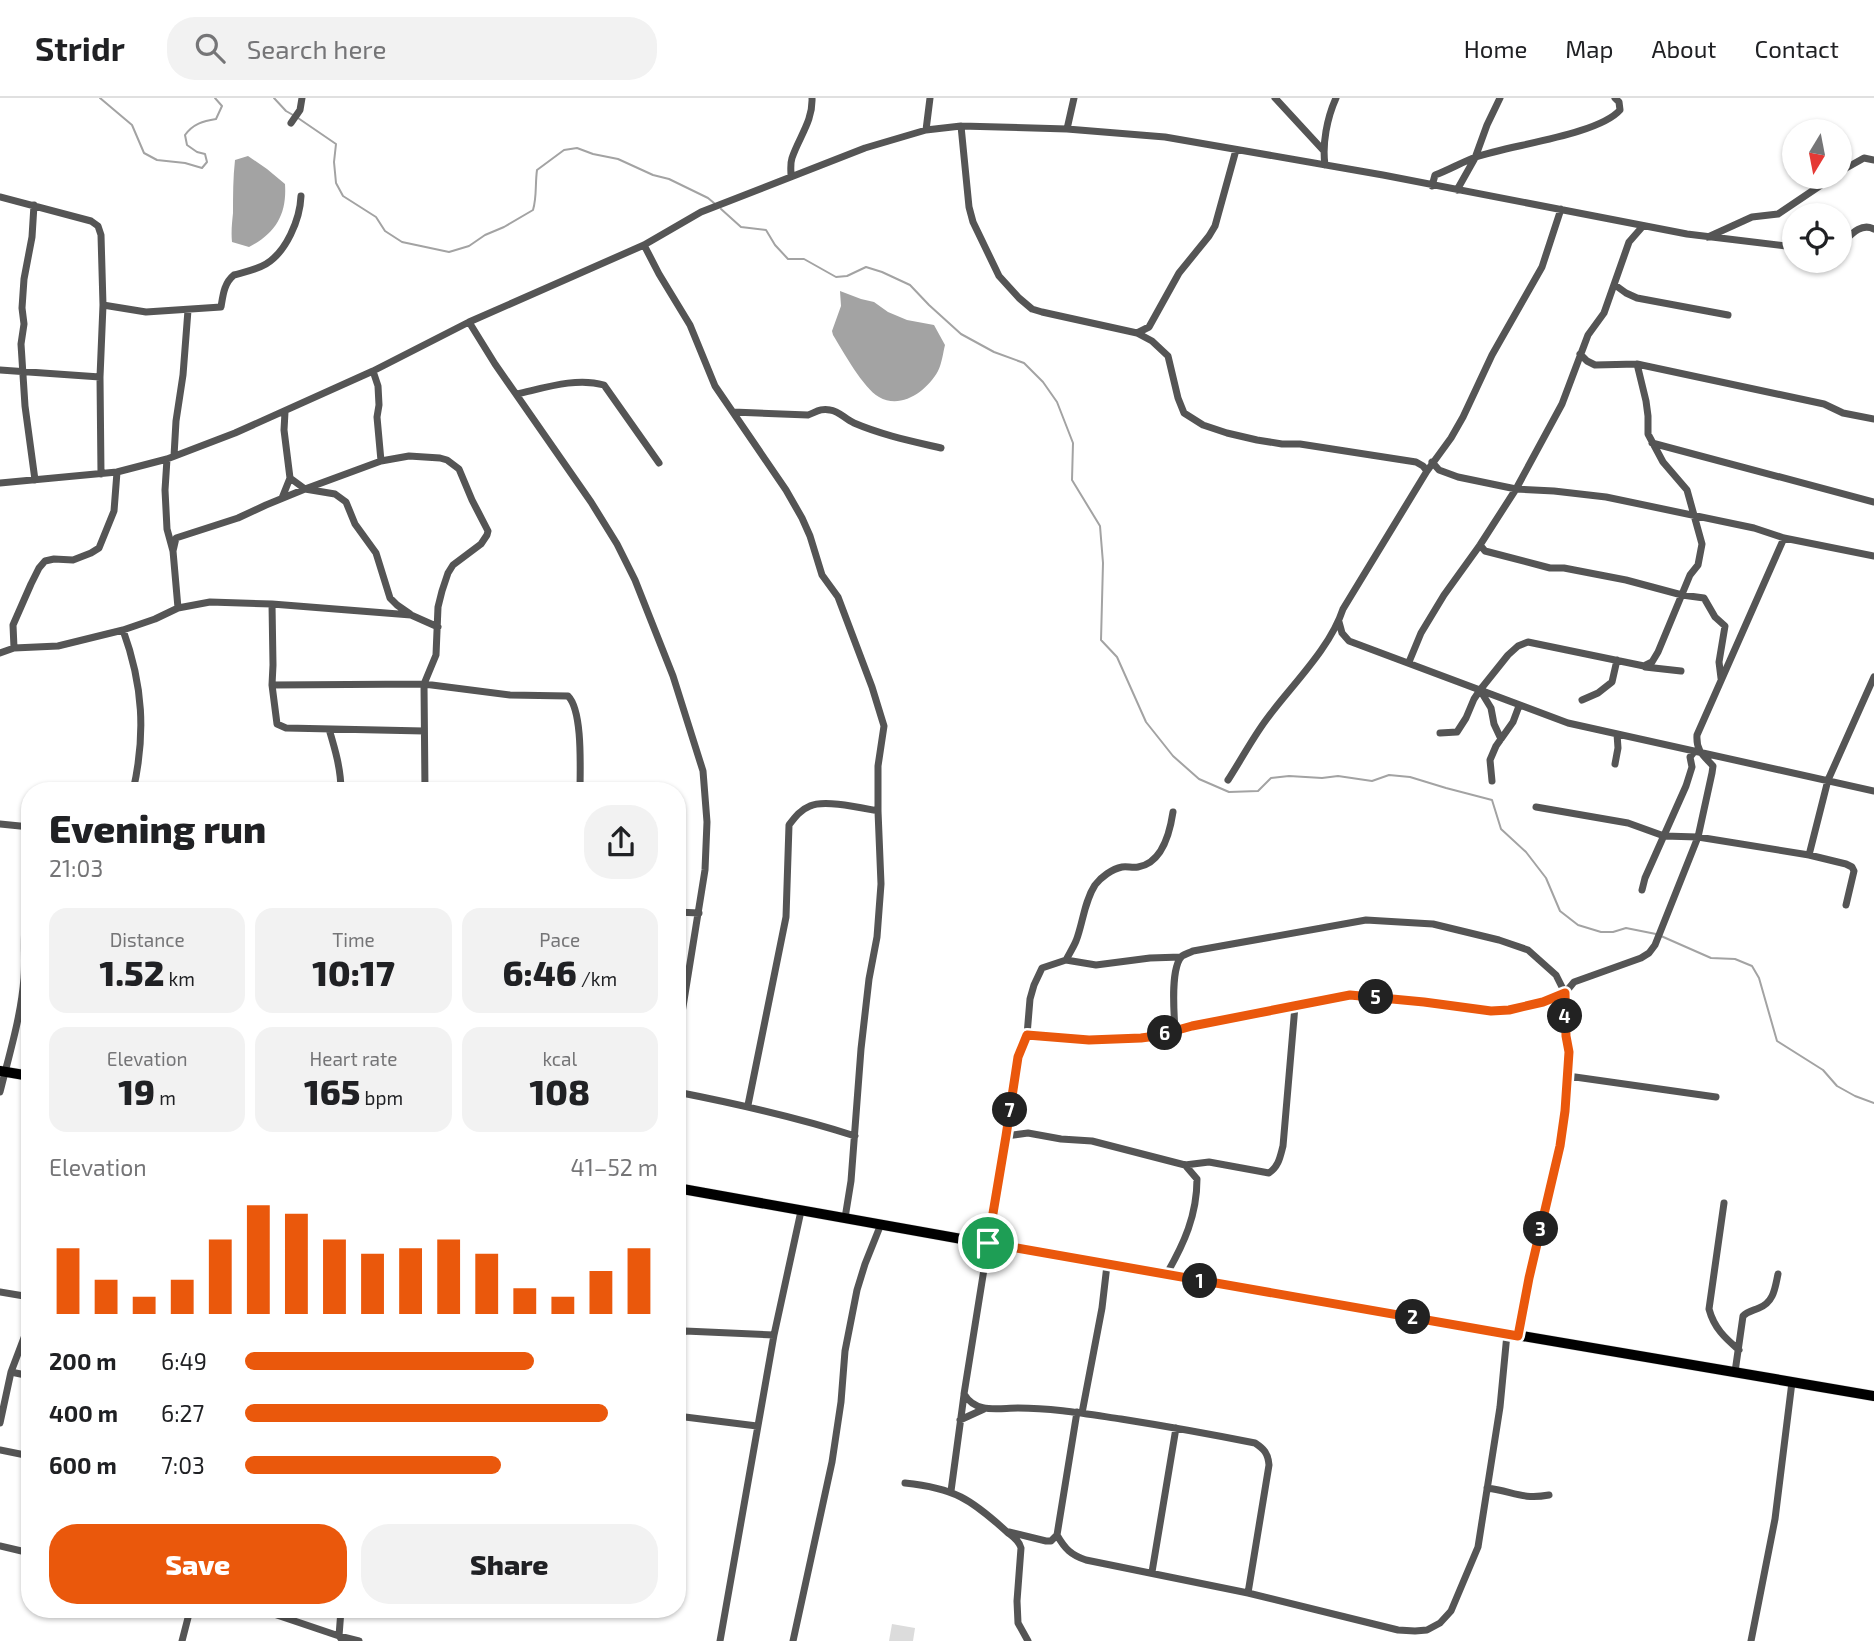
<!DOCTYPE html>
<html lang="en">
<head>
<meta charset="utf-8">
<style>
  :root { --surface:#fff; --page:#f2f2f2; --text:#202124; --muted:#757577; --line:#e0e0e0; --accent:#ea580c }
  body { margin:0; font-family:"Exo 2",sans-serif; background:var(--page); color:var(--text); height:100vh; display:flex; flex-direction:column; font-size:26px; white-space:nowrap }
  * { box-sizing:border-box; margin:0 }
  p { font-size:23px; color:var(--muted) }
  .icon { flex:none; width:38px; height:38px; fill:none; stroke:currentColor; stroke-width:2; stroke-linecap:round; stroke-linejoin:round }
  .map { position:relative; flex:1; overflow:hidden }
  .panel { position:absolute; left:21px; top:684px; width:665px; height:836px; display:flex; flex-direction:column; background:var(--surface); border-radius:28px; box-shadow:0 2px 5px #0004 }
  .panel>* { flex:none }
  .needle { width:46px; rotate:190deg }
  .buttons { position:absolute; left:1782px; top:21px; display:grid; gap:14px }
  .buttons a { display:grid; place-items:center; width:70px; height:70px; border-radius:50%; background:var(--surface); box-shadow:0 2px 5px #0004; font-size:35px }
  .pin { position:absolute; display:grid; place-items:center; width:60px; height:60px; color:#fff; margin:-30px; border:4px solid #fff; border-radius:50%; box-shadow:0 2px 7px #0007 }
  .km { position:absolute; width:35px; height:35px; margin:-18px; border-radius:50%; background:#222; color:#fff; font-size:19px; line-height:35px; text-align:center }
  .round { display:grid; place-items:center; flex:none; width:74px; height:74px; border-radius:28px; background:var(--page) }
  .headline { display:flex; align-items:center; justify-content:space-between; height:119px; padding:0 28px }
  h1 { font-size:38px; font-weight:800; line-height:52px }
  .figures { display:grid; grid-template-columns:repeat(3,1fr); gap:10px; height:119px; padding:7px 28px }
  .figures div { display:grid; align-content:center; border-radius:18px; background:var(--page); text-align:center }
  .figures b { font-size:35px; font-weight:800 }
  .figures small { font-size:19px; font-weight:400 }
  .figures p { font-size:19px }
  .chart { height:196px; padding:14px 28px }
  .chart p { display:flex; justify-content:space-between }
  .chart svg { width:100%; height:126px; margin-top:7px; stroke:var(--accent); stroke-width:6 }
  .primary-button { display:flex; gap:14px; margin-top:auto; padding:14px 28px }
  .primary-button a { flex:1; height:80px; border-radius:28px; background:var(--accent); color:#fff; font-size:28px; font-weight:800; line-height:80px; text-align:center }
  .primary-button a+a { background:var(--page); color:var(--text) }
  ul { padding:0 28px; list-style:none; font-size:23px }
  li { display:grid; grid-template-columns:112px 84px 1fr; align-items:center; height:52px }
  li i { height:18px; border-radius:9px; background:var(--accent) }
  header { display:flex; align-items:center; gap:42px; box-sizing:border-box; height:98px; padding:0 35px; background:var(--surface); border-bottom:2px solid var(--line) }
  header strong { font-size:33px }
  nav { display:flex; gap:38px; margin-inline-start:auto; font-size:24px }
  .search { width:490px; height:63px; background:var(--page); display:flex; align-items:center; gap:18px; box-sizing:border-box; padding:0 24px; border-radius:28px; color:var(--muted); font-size:26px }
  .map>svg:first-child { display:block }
  .green { fill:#dcdcdc }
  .water { fill:#a3a3a3 }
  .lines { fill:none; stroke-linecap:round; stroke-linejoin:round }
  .stream { stroke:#a3a3a3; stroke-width:2 }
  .major-casing { stroke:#dbdbdb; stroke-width:11 }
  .minor { stroke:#555; stroke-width:7 }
  .major { stroke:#000; stroke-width:10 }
  .route-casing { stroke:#fff; stroke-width:14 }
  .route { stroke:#ea580c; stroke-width:9 }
</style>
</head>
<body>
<header>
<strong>Stridr</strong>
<div class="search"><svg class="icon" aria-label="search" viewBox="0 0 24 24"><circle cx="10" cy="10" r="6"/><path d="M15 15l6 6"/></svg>Search here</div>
<nav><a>Home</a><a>Map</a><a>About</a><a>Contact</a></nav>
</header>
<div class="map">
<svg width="1874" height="1543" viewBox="0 0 1874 1543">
  <rect width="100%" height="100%" fill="#fff"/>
  <path class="green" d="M892 1526 915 1530 913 1543H889Z"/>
  <path class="water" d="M248 58 267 71 285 86C287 116 276 135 249 149L232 144C231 134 232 125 233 115 233 97 233 80 235 62Z
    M840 193 861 201 874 204 888 214 907 222 934 227 945 247C943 255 942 265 938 273 927 293 901 312 879 299 863 290 843 253 833 237L832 233 841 208Z"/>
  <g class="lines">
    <path class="stream" d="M100 0 132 27 144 55 157 62 185 65 202 70 207 64 205 56 197 54 187 47 185 37C193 26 203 23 216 21L222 8 215 0
      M274 0 286 13 293 17
      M298 20 336 46 334 64 336 85 343 98 376 119 385 133 402 144 449 154 469 148 485 137 504 129 533 112C537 99 535 86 537 72L564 52 577 50 593 56 618 61 653 77 669 81 708 100 714 105
      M721 111 741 129 766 132 775 147 788 161H804L836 179 847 178 866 169 882 174 910 187 929 207 961 236 994 254 1024 265 1043 284 1057 304 1073 345 1072 382 1100 428 1103 465 1101 542 1117 559 1146 624 1173 658 1199 681 1229 694 1258 693 1271 680 1289 678 1322 680 1338 678 1372 683 1389 677 1410 679 1446 690 1492 702 1501 731 1526 754 1546 780 1560 813 1578 827 1601 834H1613L1626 830 1656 836
      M1661 838 1711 860 1735 861 1752 868 1759 880 1777 943 1823 972 1837 988 1855 998 1874 1005"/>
    <g class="major-casing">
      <path id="major" d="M0 973 30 978
        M677 1090 1107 1167 1874 1298"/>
    </g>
    <path class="minor" d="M1275 0 1323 52
      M291 25 300 12 302 0
      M961 28 969 109 973 124 999 178 1019 200 1032 211 1042 214 1137 235 1152 243 1168 258 1178 300 1184 315 1203 327 1227 335 1257 342 1282 346H1300L1416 364 1423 368 1427 373
      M1067 31 1074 0
      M926 32 930 0
      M1325 67C1322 46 1327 20 1336 0
      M1839 74 1864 60 1874 62
      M791 78C791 72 790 66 792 60 799 39 813 23 812 0
      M1432 88 1435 77C1449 72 1462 64 1476 59 1510 47 1598 37 1620 12L1619 4 1615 0
      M1457 92 1475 60 1487 27 1500 0
      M0 99 91 123 98 128 101 137 103 207 100 279 101 376
      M34 107 32 139 24 181 22 210 24 226 21 246 25 308 35 382
      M1708 139 1752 119 1778 116 1833 79
      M644 147 659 176 690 227 715 288 786 392 802 420 810 438 822 477 838 499 872 589 884 628 878 668V713L881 786 877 839 869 881 861 951 851 1083 845 1120
      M1839 148C1850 138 1860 124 1874 131
      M1615 187 1626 195 1637 200 1728 217
      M103 207 146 214 221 209C223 197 224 185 234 177 245 174 256 172 266 166 286 154 300 122 301 98
      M469 224 495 266 591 404 617 446 635 482 673 578 703 673 707 724 705 772 677 946
      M1137 235 1149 229 1179 175 1209 138 1215 128 1236 52
      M1580 256 1587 263 1595 267 1637 266 1824 306 1843 315 1874 321
      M0 272 100 279
      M373 273 378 288 379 307 377 319 381 363
      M517 296C544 290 576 279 604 287L659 365
      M733 314 808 317C816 314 821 310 830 312 839 313 845 321 854 325 882 337 911 343 941 350
      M1652 345 1874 404
      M174 358 176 323 183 277 188 212
      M167 361 165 392 167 431 173 453 178 510
      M1432 364 1439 372 1458 379 1516 391 1554 393 1606 399 1754 430 1784 440 1874 458
      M290 380 305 391 335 396 346 404 355 426 376 455 390 500 397 507 410 516
      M0 385 117 374 167 361 235 335 373 273 469 224 644 147 701 114 865 50 926 32 961 28 1067 31 1165 39 1383 77 1687 136 1794 149
      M282 400 290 380 284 332 285 314
      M1480 447 1485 453 1550 470H1564L1626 482 1682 497 1704 500 1715 519 1725 528 1719 564 1721 580
      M173 453 176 440 238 420 266 407 305 391 381 363 409 358 440 360 447 362 459 371 472 402 488 433 487 437 481 446 453 467 448 475 442 493 438 509 436 557 424 586 425 693
      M272 506 273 567 272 587 277 626 286 630 424 633
      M1339 524 1342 535 1349 543 1568 625 1874 693
      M123 532C143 587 146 636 133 693
      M14 550 13 527 31 486 39 470 45 463 54 461 73 462 91 455 99 450 114 413 117 374
      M0 555 14 550 58 548 123 532 155 521 178 510 210 504 272 506 411 517 438 529
      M1409 564 1421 535 1444 497 1480 447 1516 391 1562 306 1588 237 1604 215 1629 144 1643 128
      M1645 569 1681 573
      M272 587 424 586 510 597 568 598C583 613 580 671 580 693
      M1480 592 1491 610 1494 626 1501 641
      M1582 602 1598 595 1612 584 1617 562
      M329 631C335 651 341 671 341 693
      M1440 635 1457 634 1466 620 1474 601 1480 592 1508 557 1518 548 1528 544 1644 568 1652 564 1658 554 1690 477 1698 467 1702 446 1687 392 1663 364 1648 336V318L1646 303 1637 266
      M1615 666 1618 650 1617 636
      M1228 682C1241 662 1252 641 1266 622 1290 589 1330 551 1343 511L1427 373 1451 340 1463 319 1492 257 1542 169 1561 111
      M1492 683 1490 662 1496 648 1513 624 1519 608
      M1536 709 1628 725 1664 738 1698 739 1809 757 1846 766 1852 769 1854 773 1846 807
      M0 726 30 729
      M1809 757 1828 682 1874 579
      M1642 792 1645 780 1686 688 1692 669 1690 659 1694 654
      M677 814 699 815
      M1066 862 1096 867 1150 860 1181 859
      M1175 932 1350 897 1424 904 1467 911 1491 913 1509 912 1543 904 1565 895 1574 884 1641 860 1649 855 1655 847 1698 739 1712 675 1713 668C1703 657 1696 653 1697 637L1784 440
      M1027 937C1044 936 1060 940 1076 941 1107 944 1146 942 1175 932 1174 915 1170 870 1182 858 1185 856 1189 855 1193 853L1366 822 1433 826 1499 842 1528 852 1556 877 1565 895 1566 938 1569 954 1567 994 1560 1048 1529 1180 1518 1238
      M1568 978 1716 999
      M0 994C9 957 21 919 24 880 26 855 21 829 30 804
      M677 994C738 1006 797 1019 855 1038
      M748 1007 786 819 789 727C795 719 800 712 810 708 824 701 862 710 878 713
      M1006 1038 1028 1035 1061 1041 1092 1043 1185 1067 1209 1064 1269 1075C1279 1068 1280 1059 1283 1048L1295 908
      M1724 1105 1709 1211C1714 1230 1725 1240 1739 1252
      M1166 1177C1184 1146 1197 1117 1197 1081L1185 1067
      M0 1194 30 1199
      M11 1274 30 1278
      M1735 1274 1743 1218C1748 1213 1752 1213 1759 1210 1774 1204 1775 1190 1778 1176
      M677 1278C678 1272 680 1266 680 1260 680 1248 675 1243 685 1233L774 1237
      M1077 1314 1057 1437C1065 1451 1071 1457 1086 1462L1248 1495 1269 1367C1268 1355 1264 1351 1255 1345 1210 1336 1165 1328 1121 1321 1087 1316 1053 1310 1018 1310 998 1310 976 1316 964 1296L1018 959 1027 937 1030 901 1034 887 1042 870 1066 862C1069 856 1073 850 1076 843 1083 825 1084 804 1095 787 1101 779 1112 771 1122 769 1127 768 1132 770 1138 769 1163 765 1170 734 1173 714
      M1082 1315 1102 1210 1107 1167
      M677 1318 757 1328
      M960 1322 984 1311
      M0 1325 11 1274 30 1224
      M0 1352 30 1358
      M905 1385C954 1390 971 1401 1007 1434 1013 1439 1019 1442 1021 1450L1017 1503 1018 1525 1028 1543
      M1487 1390C1513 1393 1521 1402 1549 1397
      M951 1393 964 1297
      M1009 1434 1046 1443H1051L1057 1437
      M0 1448 30 1455
      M1152 1474 1176 1330
      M1248 1495 1398 1532 1415 1533 1427 1532 1440 1525 1451 1513 1478 1449 1500 1309 1507 1236
      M262 1512 339 1538 359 1543
      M341 1512 339 1538 342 1542
      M182 1543 190 1512
      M720 1543 774 1237 801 1113
      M793 1543 832 1364 841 1304 845 1253 857 1192 865 1166 881 1126
      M1751 1543 1775 1421 1792 1284"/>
    <use href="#major" class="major"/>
  </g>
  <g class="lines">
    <g class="route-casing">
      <path id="route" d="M1565 895 1566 938 1569 954 1565 1013 1560 1048 1529 1180 1518 1238 988 1145 1006 1038 1018 959 1027 937 1089 942 1141 940 1156 938 1192 928 1350 897 1424 904 1491 913 1509 912 1543 904Z"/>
    </g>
    <use href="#route" class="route"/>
  </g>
</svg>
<div class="buttons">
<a><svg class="needle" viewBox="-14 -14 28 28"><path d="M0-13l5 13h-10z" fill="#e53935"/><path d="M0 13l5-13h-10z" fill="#757577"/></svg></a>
<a><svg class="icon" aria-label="locate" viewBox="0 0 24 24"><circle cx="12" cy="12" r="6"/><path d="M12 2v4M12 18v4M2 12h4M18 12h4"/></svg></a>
</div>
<div class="pin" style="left:988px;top:1145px;background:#1e9e55"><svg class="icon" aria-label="arrive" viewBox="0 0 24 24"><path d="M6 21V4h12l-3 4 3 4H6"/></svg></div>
<b class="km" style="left:1200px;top:1183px">1</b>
<b class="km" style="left:1413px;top:1219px">2</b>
<b class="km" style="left:1541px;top:1131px">3</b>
<b class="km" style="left:1565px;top:918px">4</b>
<b class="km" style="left:1376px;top:899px">5</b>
<b class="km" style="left:1165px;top:935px">6</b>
<b class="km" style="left:1010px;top:1012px">7</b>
<section class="panel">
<div class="headline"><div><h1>Evening run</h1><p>21:03</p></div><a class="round"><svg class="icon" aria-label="share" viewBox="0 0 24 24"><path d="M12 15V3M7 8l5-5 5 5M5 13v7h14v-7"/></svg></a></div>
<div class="figures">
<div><p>Distance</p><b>1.52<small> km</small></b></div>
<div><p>Time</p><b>10:17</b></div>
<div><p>Pace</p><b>6:46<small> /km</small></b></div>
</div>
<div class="figures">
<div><p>Elevation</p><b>19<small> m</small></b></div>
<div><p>Heart rate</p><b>165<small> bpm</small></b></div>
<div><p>kcal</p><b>108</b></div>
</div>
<div class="chart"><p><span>Elevation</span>41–52 m</p>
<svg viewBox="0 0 160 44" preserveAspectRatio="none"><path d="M5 44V21M15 44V32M25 44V38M35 44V32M45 44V18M55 44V6M65 44V9M75 44V18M85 44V23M95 44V21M105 44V18M115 44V23M125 44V35M135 44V38M145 44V29M155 44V21"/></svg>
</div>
<ul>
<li><b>200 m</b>6:49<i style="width:70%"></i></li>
<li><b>400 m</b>6:27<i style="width:88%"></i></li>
<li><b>600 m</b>7:03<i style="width:62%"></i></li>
</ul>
<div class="primary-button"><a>Save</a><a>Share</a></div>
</section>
</div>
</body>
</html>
